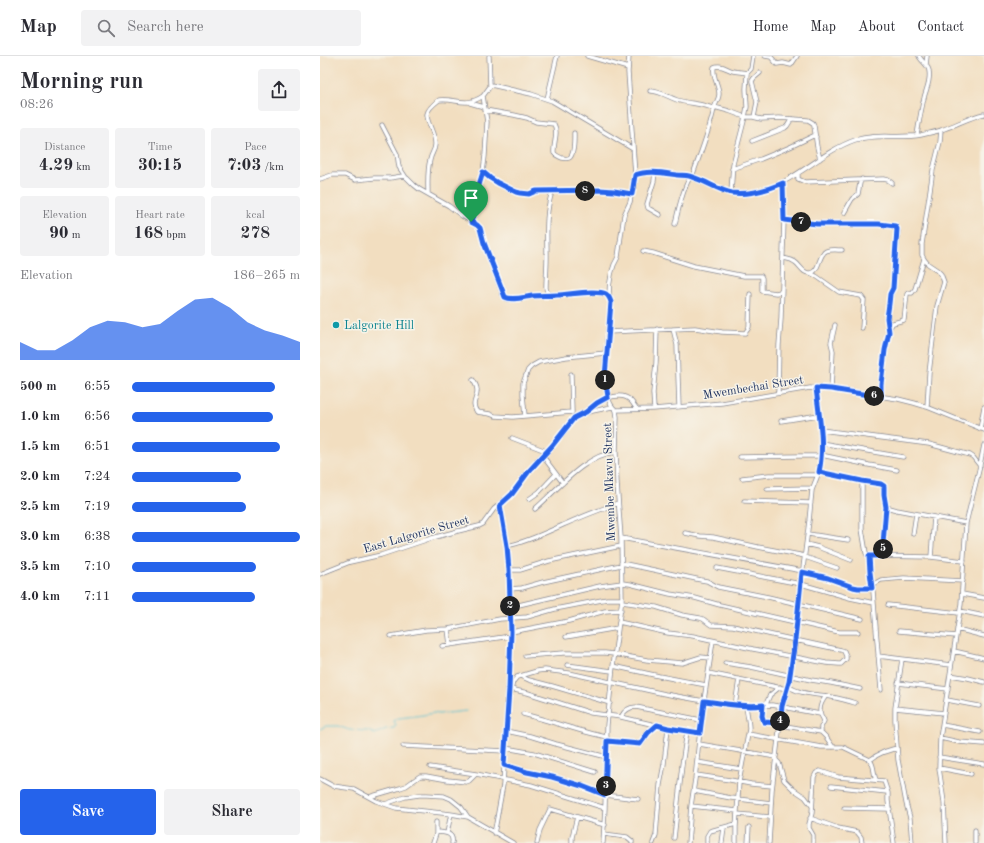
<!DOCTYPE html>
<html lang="en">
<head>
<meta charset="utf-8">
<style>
  :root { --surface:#fff; --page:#f2f2f3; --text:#2b2b33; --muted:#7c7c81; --line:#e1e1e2; --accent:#2563eb }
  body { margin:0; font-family:"Old Standard TT",serif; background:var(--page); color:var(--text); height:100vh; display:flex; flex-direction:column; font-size:15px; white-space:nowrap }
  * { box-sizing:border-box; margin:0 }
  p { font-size:13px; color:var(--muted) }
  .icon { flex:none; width:22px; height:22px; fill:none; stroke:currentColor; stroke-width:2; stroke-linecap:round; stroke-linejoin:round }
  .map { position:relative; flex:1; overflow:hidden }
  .side { display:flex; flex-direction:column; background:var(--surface); width:320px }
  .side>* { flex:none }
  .pin { position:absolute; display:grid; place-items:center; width:34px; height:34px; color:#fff; margin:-41px -17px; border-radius:50% 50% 50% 0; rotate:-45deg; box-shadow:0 0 4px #0007 }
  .pin .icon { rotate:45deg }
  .km { position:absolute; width:20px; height:20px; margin:-10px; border-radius:50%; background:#222; color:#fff; font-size:11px; line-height:20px; text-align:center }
  .round { display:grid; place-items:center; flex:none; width:42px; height:42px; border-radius:4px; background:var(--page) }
  .overview { display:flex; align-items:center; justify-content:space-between; height:68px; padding:0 20px }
  h1 { font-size:22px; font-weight:700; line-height:30px }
  .figures { display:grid; grid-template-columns:repeat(3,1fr); gap:6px; height:68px; padding:4px 20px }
  .figures div { display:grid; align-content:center; border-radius:4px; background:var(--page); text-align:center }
  .figures b { font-size:17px; font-weight:700 }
  .figures small { font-size:11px; font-weight:400 }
  .figures p { font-size:11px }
  .chart { height:112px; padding:8px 20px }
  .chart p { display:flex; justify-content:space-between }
  .chart svg { width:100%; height:72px; margin-top:4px; fill:var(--accent); opacity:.7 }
  .cta { display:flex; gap:8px; margin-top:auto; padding:8px 20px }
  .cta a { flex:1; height:46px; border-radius:4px; background:var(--accent); color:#fff; font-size:16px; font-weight:700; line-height:46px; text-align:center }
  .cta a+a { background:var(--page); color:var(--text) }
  ul { padding:0 20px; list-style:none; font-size:13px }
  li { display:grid; grid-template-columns:64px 48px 1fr; align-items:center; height:30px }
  li i { height:10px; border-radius:5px; background:var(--accent) }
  header { display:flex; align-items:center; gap:24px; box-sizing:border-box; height:56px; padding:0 20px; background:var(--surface); border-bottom:1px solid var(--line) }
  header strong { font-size:19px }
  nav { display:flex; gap:22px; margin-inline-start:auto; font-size:14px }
  .search { width:280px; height:36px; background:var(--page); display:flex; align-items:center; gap:10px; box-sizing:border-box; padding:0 14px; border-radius:4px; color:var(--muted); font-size:15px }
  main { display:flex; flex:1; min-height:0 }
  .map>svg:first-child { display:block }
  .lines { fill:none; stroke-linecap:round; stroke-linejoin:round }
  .stream { stroke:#57c1d3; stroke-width:1 }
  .minor-casing { stroke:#86868f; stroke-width:5 }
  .minor { stroke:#fff; stroke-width:3.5 }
  .route-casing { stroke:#fff; stroke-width:8 }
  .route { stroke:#2563eb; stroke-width:5 }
  .culture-dot { fill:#0f9aa8; stroke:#f7f3e8; stroke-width:1.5 }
  .labels { text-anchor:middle; stroke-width:3; stroke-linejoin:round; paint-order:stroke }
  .culture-label { font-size:12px; fill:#0d838f; stroke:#f7f3e8; text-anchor:start }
  .street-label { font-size:12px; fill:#1b2f5e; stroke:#f7f3e8 }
</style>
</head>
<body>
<header>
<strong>Map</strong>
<div class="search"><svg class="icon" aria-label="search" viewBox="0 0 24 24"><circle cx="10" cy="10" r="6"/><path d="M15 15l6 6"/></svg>Search here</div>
<nav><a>Home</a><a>Map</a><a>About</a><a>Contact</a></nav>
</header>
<main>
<section class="side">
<div class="overview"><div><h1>Morning run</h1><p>08:26</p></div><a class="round"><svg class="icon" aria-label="share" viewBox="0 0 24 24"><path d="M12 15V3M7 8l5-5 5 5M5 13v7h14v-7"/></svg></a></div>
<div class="figures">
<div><p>Distance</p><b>4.29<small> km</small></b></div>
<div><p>Time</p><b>30:15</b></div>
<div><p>Pace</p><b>7:03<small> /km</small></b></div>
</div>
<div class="figures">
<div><p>Elevation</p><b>90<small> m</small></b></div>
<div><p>Heart rate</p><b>168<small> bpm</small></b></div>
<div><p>kcal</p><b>278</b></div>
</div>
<div class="chart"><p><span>Elevation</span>186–265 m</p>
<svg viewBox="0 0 160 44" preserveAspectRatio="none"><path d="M0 44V33L10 38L20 38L30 32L40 24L50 20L60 21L70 24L80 22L90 14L100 7L110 6L120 12L130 21L140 26L150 29L160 33V44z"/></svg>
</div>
<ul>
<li><b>500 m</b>6:55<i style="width:85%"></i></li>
<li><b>1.0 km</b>6:56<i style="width:84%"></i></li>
<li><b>1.5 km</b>6:51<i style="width:88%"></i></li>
<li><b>2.0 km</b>7:24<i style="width:65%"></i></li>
<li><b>2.5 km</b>7:19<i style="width:68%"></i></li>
<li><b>3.0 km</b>6:38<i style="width:100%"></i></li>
<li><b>3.5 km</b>7:10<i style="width:74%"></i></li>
<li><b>4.0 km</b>7:11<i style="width:73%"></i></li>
</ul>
<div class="cta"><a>Save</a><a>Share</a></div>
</section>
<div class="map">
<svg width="664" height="787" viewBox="0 0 664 787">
  <rect width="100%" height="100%" fill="#f7f3e8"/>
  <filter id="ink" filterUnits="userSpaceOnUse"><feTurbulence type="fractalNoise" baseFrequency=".025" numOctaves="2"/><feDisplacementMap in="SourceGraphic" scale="8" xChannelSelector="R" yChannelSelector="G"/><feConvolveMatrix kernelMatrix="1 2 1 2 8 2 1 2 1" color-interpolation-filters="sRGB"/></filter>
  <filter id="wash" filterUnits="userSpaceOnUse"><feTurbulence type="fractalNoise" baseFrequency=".012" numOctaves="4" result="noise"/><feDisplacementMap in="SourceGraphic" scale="16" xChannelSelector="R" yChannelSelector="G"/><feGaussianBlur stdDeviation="0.9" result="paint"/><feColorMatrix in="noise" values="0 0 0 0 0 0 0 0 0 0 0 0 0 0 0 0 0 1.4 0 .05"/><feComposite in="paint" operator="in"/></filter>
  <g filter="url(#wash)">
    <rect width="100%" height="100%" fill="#f2dec0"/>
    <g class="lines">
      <path class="stream" d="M0 673 6 670H18L29 674 48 675 55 678 66 673 74 672 76 669 74 665 75 663 79 662 103 659 113 657 119 658 146 655"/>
    </g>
  </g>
  <g filter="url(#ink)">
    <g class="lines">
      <g class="minor-casing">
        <path id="minor" d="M169 0 170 30
          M267 0 308 12
          M445 0 451 1 457 8 463 7 471 9 477 0
          M606 9 607 0
          M427 17 431 13 433 0
          M330 35C340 35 348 41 357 44 368 48 384 47 394 53
          M227 43 237 0
          M150 47 164 51
          M394 51 409 55 425 61H433L441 63 459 62 488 64 493 67 494 70 497 91 500 103
          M165 54 194 59 207 62 216 66 234 68C239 77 233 87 234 97 236 100 238 100 242 102 244 102 246 103 249 102 255 99 254 82 254 77
          M434 61 437 46 432 25 434 22 440 17
          M62 69 77 98 79 111 85 120
          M597 79C599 67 601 54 604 42 606 33 611 25 609 15 609 10 601 5 599 0
          M432 85 465 72C469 70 469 65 472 63
          M412 113 441 103 470 91 493 80 496 81
          M163 116C172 124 191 137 204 137 208 138 212 137 217 135L288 134 312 138
          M335 116 334 125 327 148 328 152 340 159
          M478 118V123L485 126 563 123 568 124 572 127
          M315 119C332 113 354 118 372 121 384 126 396 133 409 136 416 138 425 137 433 136 473 130 498 97 535 84 556 77 579 83 601 79 609 77 617 76 624 73 638 68 650 61 664 58
          M372 121C380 98 389 76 394 53 395 48 399 43 399 38 399 29 392 21 394 11 401 8 406 13 413 15 418 16 422 16 427 17L426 33 427 51 425 61 413 108 411 136
          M0 123 12 119H25L35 124 54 122H70L83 120 87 122 94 129 99 133 129 150 142 160 157 169 160 173 164 187 183 239 187 243C197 244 208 241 218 240 224 239 231 240 237 239 249 239 280 232 289 241
          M108 138C108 127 107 115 110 104 111 98 115 94 115 89 116 78 106 66 107 58 108 53 115 47 119 44 137 42 145 52 163 40
          M524 157 532 143 538 138 540 127 542 123
          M464 164 497 168H559L576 171 578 175 573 232 570 241 567 262 569 276
          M151 166 155 154 159 129 163 116 165 100 167 66 163 40 171 29 211 38 232 45 313 93
          M355 168C358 155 363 131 371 120
          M323 195 333 197 374 210 424 220H441L442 222V235L456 237 460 236 461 234
          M463 202C467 203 471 203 475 206 480 209 483 218 490 217 500 216 498 199 506 195 511 193 517 194 522 194
          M490 217 496 220 519 236 541 240 544 244 542 272
          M230 238 227 236 226 232C226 222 227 211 227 201 227 179 225 157 232 136
          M353 273 357 289 359 351
          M288 276 375 272 402 276 425 277 428 273 429 271 430 238
          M251 318 252 357
          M153 324C155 327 157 330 157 334 158 343 150 346 157 356L170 358 175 360 193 361 252 356
          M511 333 513 295 511 287 515 269
          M458 337 459 289 461 263 464 164 463 127
          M561 341V328L565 294 570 271 573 267 584 264 587 238 588 237H592L595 233 604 203
          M607 351 609 317 617 250 624 226 621 218 617 214 608 208 604 203 602 199V188L613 114 620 86 621 74
          M334 353 333 337 336 307 337 273
          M296 354 334 353 402 347 490 332 511 333 578 343 594 347 607 351 664 374
          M268 355C272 352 275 349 278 347 287 341 303 336 311 345 313 347 315 351 317 353
          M205 360 203 339V327L208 314 212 310 219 306 246 301 286 297
          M461 365 499 359
          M660 373 664 351
          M501 374 609 388 650 399 653 401 660 410
          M192 382 226 395
          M501 387 583 401
          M222 399 243 427
          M501 399 549 409 577 414
          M420 401 479 400H501
          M499 416 542 425 561 428 564 430V439L566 451 562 500
          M422 422 449 419H497
          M542 425V473L546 497 547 499 549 500 611 501 644 505
          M447 433 492 432
          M209 443 219 436 236 418
          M424 445 491 447
          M566 451 577 454 646 467
          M215 453C237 434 266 398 296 396
          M365 477 380 480 393 481 438 491 485 500
          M488 478 528 484
          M593 478 596 458
          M301 482 483 515
          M486 488 498 491 531 504
          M187 490C207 486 225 477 243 469 261 461 279 454 298 447
          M549 500 550 516 553 535 561 634
          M485 501 517 512
          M611 501 614 461
          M301 507 381 524 387 525 398 531 448 541 542 563
          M397 512 481 528 530 542 554 547
          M189 514H200L229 505 301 490
          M482 516 508 522 533 531 538 532H552
          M0 518 30 506 61 499 112 482 138 475 159 470 163 468 174 453 192 438 209 415 222 399 232 390 254 362 263 357 292 351
          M552 529 561 524 584 522 643 525
          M190 533 202 532 223 526 301 509
          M642 538 664 542
          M568 549 639 557
          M190 551 280 530 302 527 310 528 350 538 375 542 400 549 519 576H538
          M640 555 664 560
          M299 566 348 577 373 580 433 593 506 607 519 608H521L526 603V600L524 595 521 594 457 580 413 570 391 569 383 563 380 562 362 559 336 551 302 546
          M128 573 130 589
          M637 573 664 580
          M579 575 636 580
          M191 576 249 565 285 555 301 554
          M71 580 106 574 128 573 180 563 207 561 235 553 287 543H302
          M246 581 298 572
          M122 590 191 580
          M634 595 664 602
          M205 600 244 597H285L294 598 327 604 362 607 381 601 390 602
          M558 600 631 609
          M582 603 575 652V664L578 704 586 747 590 762 592 787
          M405 607 431 611 491 624 511 627 540 633
          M247 609 292 615
          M293 610 339 620 386 629
          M388 617 467 633
          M630 619 648 622 664 626
          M200 620 209 624 232 630 290 647
          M578 627 628 633
          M468 630C479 638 494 638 507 640 517 642 526 644 535 647
          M190 633 208 637 271 657 301 661 348 672 380 677
          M191 633 193 626 197 621 217 615 225 614 249 617 345 638 384 645 418 650 452 649 500 658
          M627 644 659 650
          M446 648 450 639 460 631
          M443 649 442 660 444 666 460 667
          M415 650 419 623
          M575 652 624 657
          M203 658C231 665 258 675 287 681
          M301 661C304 655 309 651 316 651L381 664
          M460 669 501 676 506 681 513 691
          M622 669 660 676
          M186 675 210 680 236 688 287 701
          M501 676V671L504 665C503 662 502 661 501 659 498 652 502 645 506 640
          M428 678 501 691H523L550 704C555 710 553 717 556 724
          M620 682 639 686 664 688
          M287 685 320 688 322 687 328 677 337 669
          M379 688 456 701
          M83 690 185 695
          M185 692 214 697 275 716
          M619 701 664 708
          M456 704 459 707 464 724 473 733 485 741 492 750
          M550 704C559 697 566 695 577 692
          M377 706 421 713
          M184 709 207 716 232 721 263 730 285 739 318 743
          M110 711 156 718
          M619 712 651 718
          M376 719 410 724 431 728 452 730
          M0 723 13 730 34 733 56 745 76 752 131 758 148 761
          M511 730 567 736
          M374 735 411 742 451 747
          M49 741 80 732 86 730 100 720H106L128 724 146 726 149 725 156 718 211 729 285 752
          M65 748 85 741 99 739H107L124 740 131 743 141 751 148 761 193 787
          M371 750 417 755
          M524 752 570 753
          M417 758 450 761
          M490 762 518 772 537 776 541 781 542 787
          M117 776C124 777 134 776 132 787
          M127 777 131 758
          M174 777 176 768 183 729 191 580 189 514 187 490 180 449
          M284 778 307 781 312 785V787
          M354 782 362 709 367 675
          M113 787 116 778V766
          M217 787 220 774 230 753 285 769
          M252 787V781L257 761
          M283 787 285 752 287 669 293 610 302 543 301 482 297 427 296 396 297 361 296 354C276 340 289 271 291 249 291 246 290 243 289 240 289 227 291 212 298 201L304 159 310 146 315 119 308 16 309 0
          M333 787 336 779 340 729 344 708 348 672
          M368 787 371 750 375 723 381 664 393 585
          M387 787V780L390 775 416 768
          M402 787 404 772
          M416 787V771L419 726 429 673C429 666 427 658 426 650
          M428 787 429 771
          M449 787 452 734 460 667 463 650 469 626 475 584 481 528 489 465 492 434 499 416 501 405V374L496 332
          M493 787V779L489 772V768L492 757 494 721 496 717 500 715 518 721 564 725 568 737V745L574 787
          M626 787 624 746 619 712 620 682 641 548 646 467 659 414 664 389
          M655 787V774"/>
      </g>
      <use href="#minor" class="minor"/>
    </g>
  </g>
  <g class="lines" filter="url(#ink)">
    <g class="route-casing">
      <path id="route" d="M163 116 170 122 178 127 196 136 200 137 209 138 216 135 280 134 294 135 312 138 315 119C328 114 343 117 357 119 362 119 368 119 372 121 386 125 398 134 412 137 430 139 447 134 463 127L464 164 497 168H559L575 170 577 173 573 232 570 238 569 248 567 262 569 276 565 294 561 328V341L511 333 496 332C499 359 505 389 499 416L542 425 561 428 564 430V439L566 451 562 500H549L550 516 552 532H538L533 531 508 522 482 516 475 584 469 626 462 650 460 667 444 666 442 660 443 649C423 652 403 647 384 645L380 677 348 672 337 669 328 677 320 688 287 685 285 739 262 730 232 721 207 716 184 709 189 633 191 576 189 514 187 490 180 449 192 438 209 415 232 390 254 362 266 356 277 347 288 341 285 321 291 246C290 243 289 240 286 238 276 233 248 239 237 239 228 240 221 239 212 240 204 241 192 245 185 241L164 187 160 172 157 169 151 166 155 154 159 129Z"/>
    </g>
    <use href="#route" class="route"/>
  </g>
  <circle class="culture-dot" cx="16" cy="269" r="4"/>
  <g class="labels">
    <g class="culture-label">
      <text x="24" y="273">Lalgorite Hill</text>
    </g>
    <g class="street-label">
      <text transform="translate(433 331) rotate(-9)" y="4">Mwembechai Street</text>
      <text transform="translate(289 426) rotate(-92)" y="4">Mwembe Mkavu Street</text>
      <text transform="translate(96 478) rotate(-16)" y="4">East Lalgorite Street</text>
    </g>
  </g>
</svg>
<div class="pin" style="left:151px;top:166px;background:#1e9e55"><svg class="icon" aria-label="arrive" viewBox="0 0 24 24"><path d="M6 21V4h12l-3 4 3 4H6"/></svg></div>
<b class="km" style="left:285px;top:324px">1</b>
<b class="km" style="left:190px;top:550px">2</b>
<b class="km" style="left:286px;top:730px">3</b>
<b class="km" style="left:460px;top:665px">4</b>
<b class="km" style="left:563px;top:493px">5</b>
<b class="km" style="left:554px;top:340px">6</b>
<b class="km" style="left:481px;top:166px">7</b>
<b class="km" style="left:265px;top:135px">8</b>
</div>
</main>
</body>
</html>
